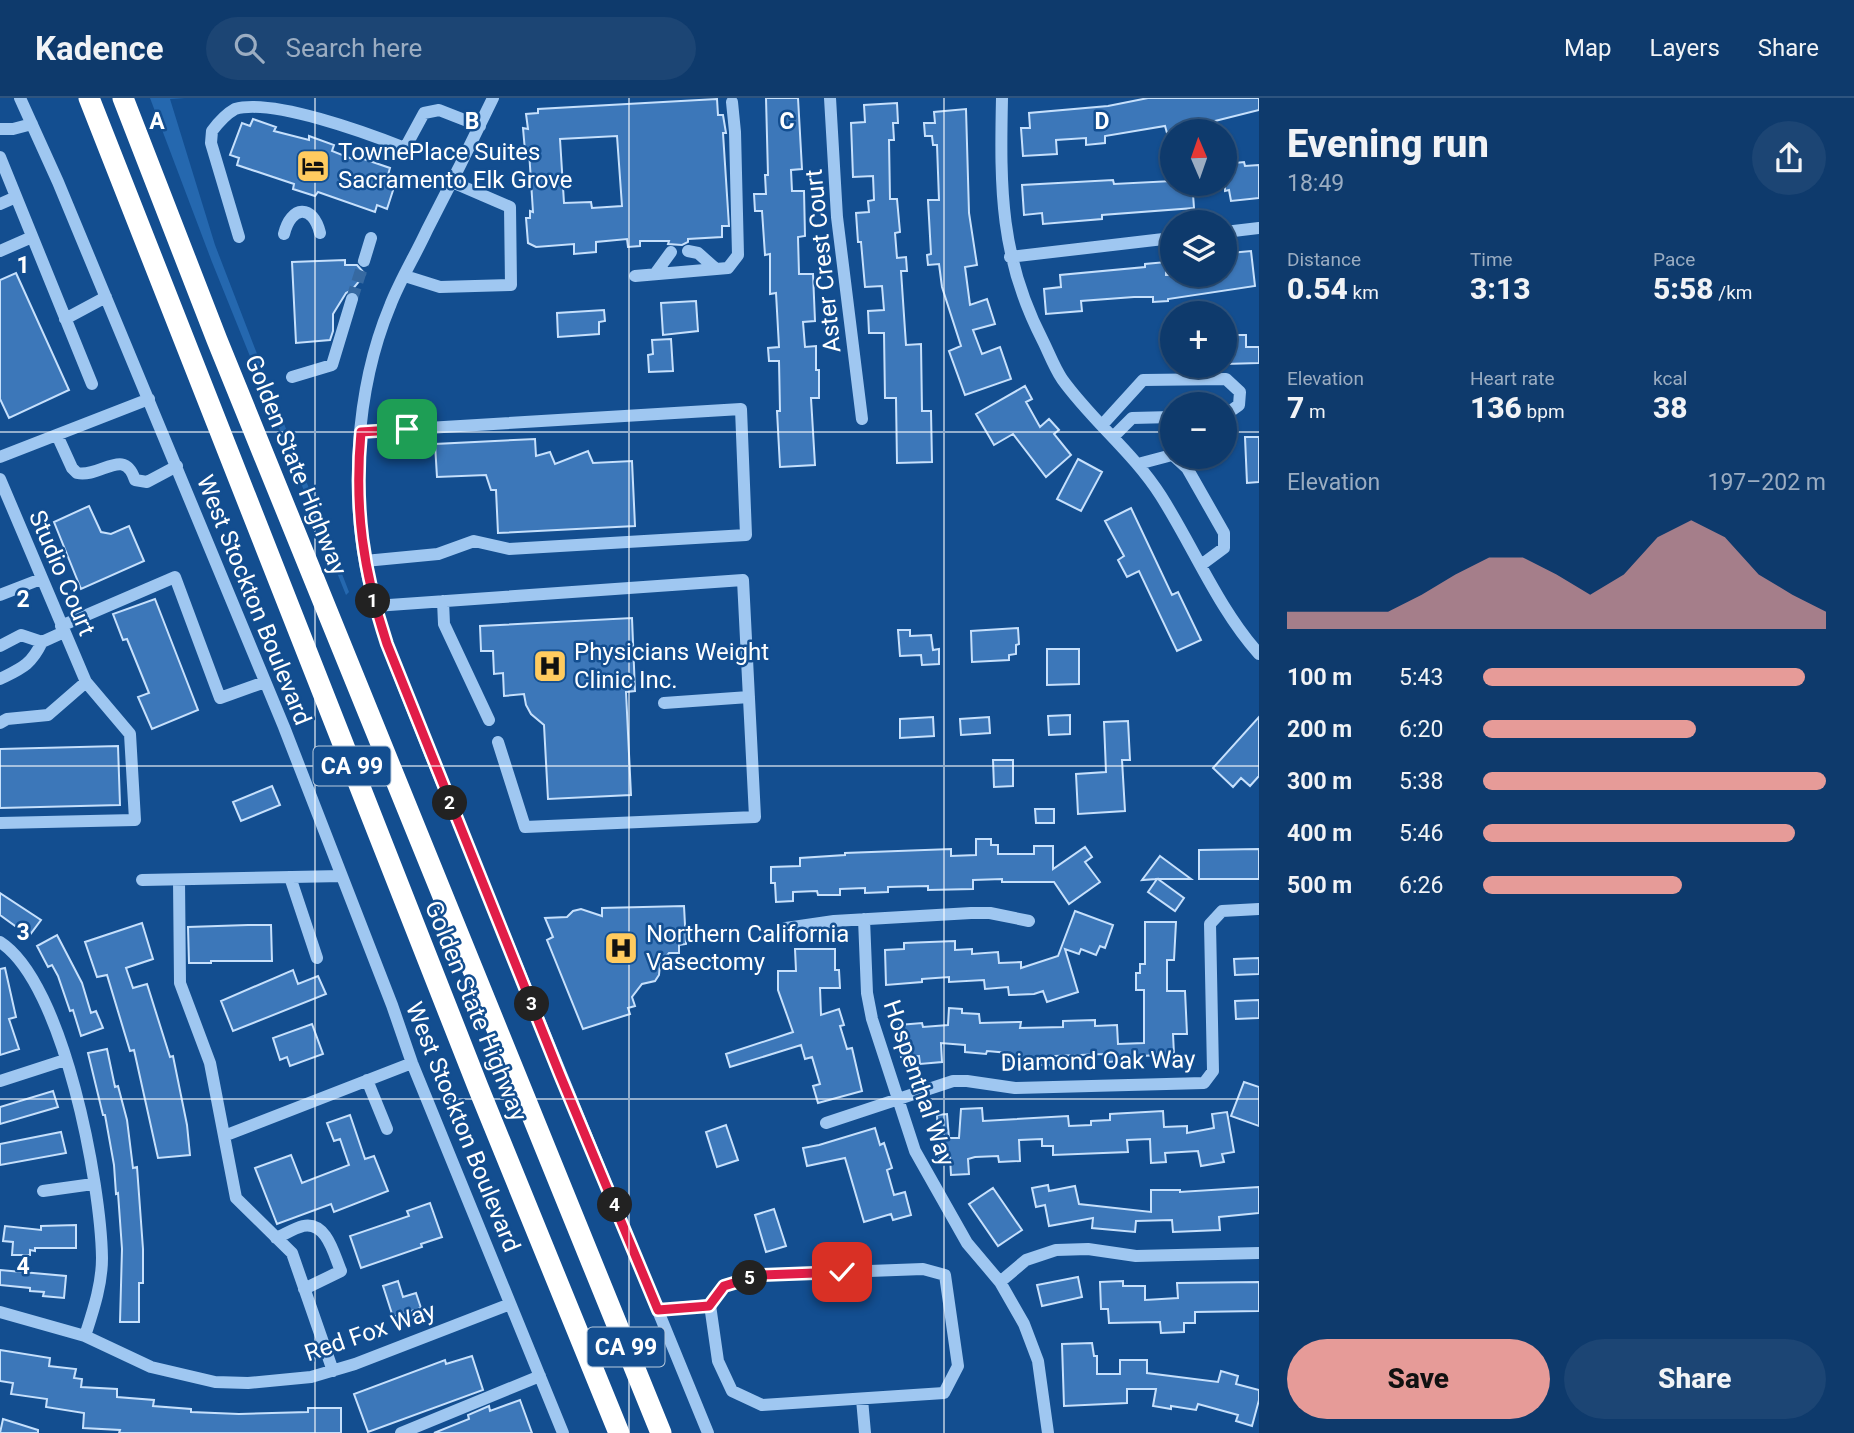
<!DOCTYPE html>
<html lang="en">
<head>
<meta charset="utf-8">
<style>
  :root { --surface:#0e3a6c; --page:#1c4574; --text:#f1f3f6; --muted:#9badc2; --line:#2e547f; --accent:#e69b98 }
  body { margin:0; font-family:Roboto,sans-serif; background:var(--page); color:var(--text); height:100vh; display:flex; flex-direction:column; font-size:26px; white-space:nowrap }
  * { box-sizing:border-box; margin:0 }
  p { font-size:23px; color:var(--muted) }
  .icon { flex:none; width:38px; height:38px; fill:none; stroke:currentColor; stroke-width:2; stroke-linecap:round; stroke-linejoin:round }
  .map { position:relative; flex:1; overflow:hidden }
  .sheet { display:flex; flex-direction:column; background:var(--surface); width:595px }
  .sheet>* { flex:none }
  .needle { width:46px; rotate:358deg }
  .buttons { position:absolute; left:1160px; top:21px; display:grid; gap:14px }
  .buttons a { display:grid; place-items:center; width:77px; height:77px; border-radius:50%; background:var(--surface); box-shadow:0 2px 5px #0004,0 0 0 2px var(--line); font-size:35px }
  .pin { position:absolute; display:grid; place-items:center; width:60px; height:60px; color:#fff; margin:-30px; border-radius:14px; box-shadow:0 4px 10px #0006 }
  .km { position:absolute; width:35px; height:35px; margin:-18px; border-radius:50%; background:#222; color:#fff; font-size:19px; line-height:35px; text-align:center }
  .round { display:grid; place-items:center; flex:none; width:74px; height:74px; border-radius:37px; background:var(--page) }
  .summary { display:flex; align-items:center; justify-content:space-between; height:119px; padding:0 28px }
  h1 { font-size:38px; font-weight:800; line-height:52px }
  .figures { display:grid; grid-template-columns:repeat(3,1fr); gap:10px; height:119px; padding:7px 28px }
  .figures div { display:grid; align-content:center }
  .figures b { font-size:30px; font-weight:800 }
  .figures small { font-size:19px; font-weight:400 }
  .figures p { font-size:19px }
  .chart { height:196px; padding:14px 28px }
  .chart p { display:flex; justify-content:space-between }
  .chart svg { width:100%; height:126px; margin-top:7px; fill:var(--accent); opacity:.7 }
  .action { display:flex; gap:14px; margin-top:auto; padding:14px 28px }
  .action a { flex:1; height:80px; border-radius:42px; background:var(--accent); color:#111; font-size:28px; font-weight:800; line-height:80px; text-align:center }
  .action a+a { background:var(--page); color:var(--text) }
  ul { padding:0 28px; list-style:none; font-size:23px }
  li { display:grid; grid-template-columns:112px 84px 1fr; align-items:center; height:52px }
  li i { height:18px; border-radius:9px; background:var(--accent) }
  header { display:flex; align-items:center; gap:42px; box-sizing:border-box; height:98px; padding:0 35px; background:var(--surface); border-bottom:2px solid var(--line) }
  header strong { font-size:33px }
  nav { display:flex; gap:38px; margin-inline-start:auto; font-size:24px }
  .search { width:490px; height:63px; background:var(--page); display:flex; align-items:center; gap:18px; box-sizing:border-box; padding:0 24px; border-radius:38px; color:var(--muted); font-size:26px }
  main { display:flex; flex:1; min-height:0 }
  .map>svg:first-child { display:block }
  .green { fill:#2568af }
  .building { fill:#3c77b9; stroke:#c6e0fc; stroke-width:2; fill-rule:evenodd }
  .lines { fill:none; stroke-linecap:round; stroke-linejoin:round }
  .minor-tunnel { stroke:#3669a1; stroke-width:12; stroke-dasharray:12 6; stroke-linecap:butt }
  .minor { stroke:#9fc7f1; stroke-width:12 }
  .highway { stroke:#fff; stroke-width:21 }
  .route-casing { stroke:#fff; stroke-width:14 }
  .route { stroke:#e11d48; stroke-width:9 }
  .grid { fill:none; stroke:#fff; stroke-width:2; stroke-opacity:0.55 }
  .labels { text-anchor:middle; stroke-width:5; stroke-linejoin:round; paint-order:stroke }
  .shield { fill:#134e90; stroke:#b8cade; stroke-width:2 }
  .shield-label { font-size:23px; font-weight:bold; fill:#fff }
  .poi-label { font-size:24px; fill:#fff; stroke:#134e90; text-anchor:start }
  .street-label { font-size:24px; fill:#fff; stroke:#134e90 }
  .grid-label { font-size:23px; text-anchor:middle; font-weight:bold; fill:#fff; stroke:#134e90; stroke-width:5; stroke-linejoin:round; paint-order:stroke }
</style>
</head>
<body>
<header>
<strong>Kadence</strong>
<div class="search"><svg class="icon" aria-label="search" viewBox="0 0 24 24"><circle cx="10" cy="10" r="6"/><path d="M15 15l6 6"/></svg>Search here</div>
<nav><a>Map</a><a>Layers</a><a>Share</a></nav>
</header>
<main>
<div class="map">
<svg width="1259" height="1335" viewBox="0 0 1259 1335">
  <rect width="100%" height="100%" fill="#134e90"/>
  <path class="green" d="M150 0H185L170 1 215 147 349 494 346 497 212 164Z"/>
  <path class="building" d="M766 0H798L802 71 791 72 792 93H804L805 138 798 139 799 176H813L815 223 803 224 805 249 816 248V272H819V300H811L815 367 780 369 777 313H780L779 263H769L768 250 779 249 776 195 770 196V156L765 157 762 113H755L754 96H766L765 77H768Z
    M1148 0H1259V12L1167 35 1165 28 1105 38V45L1086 47V40L1056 42 1057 56 1023 58 1021 30H1030L1029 15 1108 8Z
    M717 1 718 17H723L726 35H723L729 128H722V139L688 141V144L682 147 668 146 669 143H640V148L628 149 627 141 596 144V154L574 156V146L536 149 528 145 526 120H530V113L533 114 529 53H525L523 30 528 31 526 16 538 15V11ZM617 38 622 108 592 110 591 104 564 105 560 41Z
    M897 5 898 25H893L894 42H889L890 101H897L900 134 895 135 897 160 906 159 907 173H901L906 247 921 246 922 313H931L932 364 897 365 896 300H885L884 235H869L868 213 884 212 882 188 865 189 861 144H858L856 115 869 114 868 103 874 102 873 78 853 79 851 25 865 24 864 7Z
    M966 11 969 115 977 167 965 169 970 207 987 201 995 226 973 232 982 256 1000 249 1011 281 965 297 949 253 961 248 942 189 939 166 928 167 927 157 931 156 928 102H939L937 47H933L932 38H925L924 25H935L934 14Z
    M253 21 276 29 274 33 309 42V38L334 47 332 53 357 63 358 59 390 70 388 77 397 80 387 111 377 107 375 114 318 94 315 98 293 91 294 86 237 67 239 60 230 57 242 25 250 28Z
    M1244 64 1245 68 1259 67V100L1231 103 1229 92 1225 93V66Z
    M1113 82 1114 86 1172 83V86H1215L1216 93 1193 96 1194 110 1102 117V121L1043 126 1042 115 1024 117 1022 87Z
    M1251 153 1255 188 1168 201V203L1153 204V199H1134L1081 203 1082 213 1046 216 1044 191 1061 189 1060 177 1145 169V166L1166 164V177H1225V162L1231 161 1230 155Z
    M345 162V167H357L365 176 352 192 346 195 333 216V233L330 242 296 245 292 164Z
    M16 175 69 292 9 320 0 301V182Z
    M696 203 698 233 663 237 661 205Z
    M604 212 605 223 599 224V236L558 239 557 215Z
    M1225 237H1246V249H1259V265L1225 266Z
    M671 241 673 273 649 274 648 257 653 256 652 242Z
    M1025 288 1032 301 1026 304 1040 329 1049 321 1059 332 1054 336 1071 357 1046 379 1013 336 994 347 976 316Z
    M1245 339H1259V384L1247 385Z
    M535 341 536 358 550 354 555 366 588 353 593 365 632 363 635 428 498 435 496 392H491L486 377 437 379 435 346Z
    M1078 361 1102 374 1081 413 1057 401Z
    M89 408 101 434 111 436 129 428 144 463 81 491 54 424Z
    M1131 410 1172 497 1178 494 1201 542 1177 553 1139 473 1127 479 1118 462 1124 458 1105 423Z
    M155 501 198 612 152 631 138 599 149 595 127 541 123 542 113 516Z
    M632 520 635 593 626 594 631 697 548 701 544 627 531 616 526 607 524 596 504 598 503 575 494 576 493 553H481L480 528Z
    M1018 530 1019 546 1016 547V556L1009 557V562L972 564 971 533Z
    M898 532H910V538L931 537 933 552 939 551V566L922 567 921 557 900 558Z
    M1047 551H1079V586L1047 587Z
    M1070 617V636L1049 637 1048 618Z
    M933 619 934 638 900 640V621Z
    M989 619 990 635 961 637 960 621Z
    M1259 619V678L1250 688 1241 680 1233 689 1213 670Z
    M1128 623 1130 662H1122L1125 713 1078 716 1076 676 1106 674 1104 624Z
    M118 648 120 707 0 710V651Z
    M993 662H1013V688L994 689Z
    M272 688 280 707 241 723 233 704Z
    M1035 711H1054V725H1036Z
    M976 741H991V747H998V756H1034V748H1053V771L1085 749 1092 759 1085 764 1100 784 1069 806 1054 784H1002V781L973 782V791L928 792V788L888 789V794L865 795V790L840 791V797H818L817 793 793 794V803L776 804 775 785H771V769L800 768V760L845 757V755L951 751V758L976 757Z
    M1259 751V781H1199V752Z
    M1160 758 1191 781H1158L1184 800 1175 813 1148 794 1157 781 1142 782Z
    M0 795 41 822 29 838 0 817Z
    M684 808 686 846 679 847V855H669L660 866 659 877 655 883 642 886 632 899 635 908 628 910 630 916 583 931 547 842 553 839 545 820 567 819 573 813 581 811 602 818V810Z
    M1075 813 1113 827 1105 850 1100 848 1096 857 1081 851 1079 856 1065 851 1078 894 1047 904 1043 893 1034 896 1009 897 1008 889 985 891 984 882 949 884V879L922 881V884L886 887 885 852 904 851V845L955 843V852L972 851V856L998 854 999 865 1021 864V870L1058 858Z
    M1145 824H1176L1174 862H1167V893H1185L1187 936H1173L1174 956 1126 959V963L1106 964 1105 956 1055 958V967H1042L1008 963 1009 955 987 953 986 956 965 954V947L941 945 942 964 920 966 919 958 901 959 899 927 922 925 923 929 948 927 949 910 962 911V915L979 916 980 925 1021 924 1020 930 1063 929V923L1095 922V928L1117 927 1118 946 1144 945V892H1136V875H1140V866H1145Z
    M142 825 153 861 126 870 133 890 147 886 170 959 173 958 187 1027 190 1057 158 1060 134 952 130 953 107 877 97 879 85 844Z
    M248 827H271L272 863H211V865H189L188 829Z
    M57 837 82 885 91 915 96 913 103 930 81 938 73 912 70 913 58 878 52 867 48 869 37 848Z
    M795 851H835V872H839L840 890H820L821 917 839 911 844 927 840 928 847 951 852 950 862 993 818 1005 813 988 820 986 812 959 805 961 801 947 730 969 726 956 793 934 778 892V873H796Z
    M1259 860V876L1235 877 1234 861Z
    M5 870 16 919 9 921 19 951 0 957V871Z
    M293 872 298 886 318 878 326 896 233 933 221 903Z
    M1259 902V920L1236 921 1235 903Z
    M312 926 323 956 290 968 287 959 280 962 273 940Z
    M107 951 115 989 118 988 127 1022 133 1070 137 1069 143 1151V1185H139V1224H120L122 1151 118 1095 116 1096 114 1067 105 1017H103L88 955Z
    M1244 984 1259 989V1028L1231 1018Z
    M53 993 58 1009 0 1026V1009Z
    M982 1010 983 1023 1068 1018 1069 1028 1091 1027V1023L1110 1022V1016L1163 1013 1164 1029 1187 1028V1035L1214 1030 1212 1016 1227 1014 1234 1054 1222 1056 1224 1064 1201 1068 1198 1053 1165 1055 1166 1064 1151 1065 1150 1041 1127 1042 1128 1054 1053 1057V1048H1042V1041L1019 1042 1020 1063 999 1064 998 1058 975 1059 968 1061 969 1076 951 1077 950 1059H939L937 1017 947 1016 949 1040H959L961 1011Z
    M350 1017 365 1061 374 1058 388 1093 334 1114 331 1106 277 1126 255 1070 291 1057 302 1085 349 1067 340 1041 334 1043 327 1025Z
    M726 1027 738 1062 717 1069 706 1034Z
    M875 1030 880 1047 884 1045 892 1070 887 1072 894 1097 905 1094 911 1117 893 1122 891 1116 864 1124 845 1060 807 1068 803 1050 819 1047Z
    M61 1034 66 1055 0 1067V1046Z
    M1048 1087 1049 1093 1075 1088 1079 1106 1151 1114V1092H1180V1094L1259 1089V1115L1219 1119 1220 1132 1173 1134 1172 1122 1136 1123 1135 1134 1092 1130 1093 1120 1049 1128 1045 1107 1036 1109 1032 1090Z
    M993 1090 1022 1132 998 1148 969 1106Z
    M430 1105 442 1139 421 1146 422 1149 361 1170 350 1138 409 1118 407 1113Z
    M774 1111 786 1148 766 1154 755 1117Z
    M76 1127V1150H35V1153L30 1152V1157H12L13 1144 3 1143 5 1128 41 1132V1128Z
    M0 1172 66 1178 64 1200 43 1198 44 1194 30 1193V1190L0 1187Z
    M1078 1179 1082 1199 1042 1208 1037 1187Z
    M398 1183 403 1199 416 1195 421 1210 393 1219 383 1188Z
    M1123 1183V1188H1145V1202L1178 1200 1177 1185 1259 1184V1213L1195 1214V1225H1184V1234L1161 1235 1160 1224 1109 1225 1108 1211H1101L1100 1184Z
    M1092 1245 1094 1258H1097V1276H1120V1262H1147V1275L1218 1284 1221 1273 1238 1278 1236 1286 1259 1292V1302L1252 1328 1236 1323 1238 1317 1198 1306 1196 1312 1171 1308V1311L1153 1308 1156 1291H1127V1305L1064 1308 1062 1246Z
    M0 1252 50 1260 49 1268 76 1271 74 1280 82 1281 81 1289 117 1291V1299L154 1302 153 1308 191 1311V1314L239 1316 308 1314V1310H341V1335H119L120 1332 83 1330 84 1315 46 1309 47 1301 11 1296 13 1285 0 1283Z
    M472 1258 483 1292 368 1334 354 1296 445 1262 446 1266Z
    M520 1302 532 1335H434L469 1321 468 1317 489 1308 490 1313Z
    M3 1321 38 1332V1335H0Z"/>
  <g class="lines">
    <path class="minor-tunnel" d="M352 201 364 163"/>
    <path class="minor" d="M20 0 58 84 284 629 392 907 412 965 563 1335
      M493 0C472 44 450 88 427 132 415 158 400 182 390 208 355 292 349 402 370 489 384 547 410 603 431 658L708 1335
      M830 0 837 119 862 321
      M1002 0C1000 91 1000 160 1043 243 1049 255 1054 269 1062 281 1092 323 1133 354 1161 398 1194 450 1218 510 1259 556
      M0 31H13L32 26
      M0 59 92 286
      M0 106 16 99
      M1225 134 1259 130
      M284 136C291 107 313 106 320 135
      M239 139 211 45 212 33C218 25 226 16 235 11 272 0 367 35 405 50L424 15 439 12 480 28
      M0 153 32 139
      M688 153 698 155 716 171
      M1010 159 1172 140
      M364 163 371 140
      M655 176 671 154
      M405 178 440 189 511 187 510 109 452 84
      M635 178 728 170 738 157 735 34 732 4
      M65 221 106 199
      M292 279 332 267 352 201
      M1103 326 1143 282 1226 281 1240 294 1239 307 1225 317
      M361 334 741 311 746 437 509 451 474 443 438 456 365 463
      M57 337 72 370 77 375C101 380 124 348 135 382L147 384 177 368
      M1114 338 1132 320 1172 319
      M0 359 149 301
      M1175 359 1187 370 1224 435V450L1201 467
      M1138 366 1172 357
      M0 381 86 584 130 636 135 722 0 725
      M0 497 41 481
      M443 503 444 526 489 622
      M375 508 743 482 755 719 525 729 498 644
      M61 528 175 479 220 600 265 584
      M0 548 21 537 42 544 64 534
      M0 581C22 570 31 567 42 544
      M664 605 749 599
      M0 625 7 621 48 617 86 584
      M290 779 317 860
      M142 782 342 778
      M179 782 180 885 210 965 236 1100 292 1155 333 1273
      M864 821 867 895 872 921 915 1053 967 1145 1000 1184 1024 1226 1038 1263 1048 1335
      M786 830 834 823 971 815H990L1029 823
      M0 844C64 885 101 1087 102 1160 102 1187 93 1213 85 1238
      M367 982 387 1031
      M0 983 65 962
      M826 1025 953 983H967L1015 990 1204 985 1213 973 1210 826 1222 813 1259 811
      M224 1038 412 965
      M43 1093 93 1086
      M276 1140C285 1136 295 1130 303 1128 327 1123 334 1157 341 1173L304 1191
      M923 1171 945 1177 958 1268 944 1295 762 1307 732 1293 718 1263 710 1207 724 1188 760 1177Z
      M1000 1184 1026 1162 1056 1152 1088 1151 1136 1158 1259 1155
      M658 1212 710 1207
      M0 1214 85 1238 151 1269 215 1284 248 1285 311 1279 355 1266 510 1206
      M862 1301 865 1335
      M401 1335 540 1278"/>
    <path class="highway" d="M89 0 478 989 619 1335
      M123 0 217 242 661 1335"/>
  </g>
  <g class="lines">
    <g class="route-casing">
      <path id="route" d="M407 331 361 334C354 410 363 473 387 546L560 977 658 1212 709 1208 724 1188 760 1177 842 1174"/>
    </g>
    <use href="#route" class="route"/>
  </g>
  <path class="grid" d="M315 0V1335M629 0V1335M944 0V1335M0 334H1172M1225 334H1259M0 668H1259M0 1001H1259"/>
  <defs>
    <g id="hotel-square" transform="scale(1.75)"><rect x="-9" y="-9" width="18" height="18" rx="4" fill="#ffcb5f" stroke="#134e90"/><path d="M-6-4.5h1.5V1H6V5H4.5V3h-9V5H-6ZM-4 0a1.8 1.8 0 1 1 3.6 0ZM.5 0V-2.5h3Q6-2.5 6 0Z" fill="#111"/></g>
    <g id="hospital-square" transform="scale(1.75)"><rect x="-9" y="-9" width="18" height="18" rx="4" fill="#ffcb5f" stroke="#134e90"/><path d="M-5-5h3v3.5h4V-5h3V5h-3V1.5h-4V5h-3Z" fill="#111"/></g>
  </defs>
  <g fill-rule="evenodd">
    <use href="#hotel-square" x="313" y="68"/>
    <use href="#hospital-square" x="550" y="568"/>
    <use href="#hospital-square" x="621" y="850"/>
  </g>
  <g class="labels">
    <g class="shield">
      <rect x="313.5" y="648.5" width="77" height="39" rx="5"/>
      <rect x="587.5" y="1229.5" width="77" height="39" rx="5"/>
    </g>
    <g class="shield-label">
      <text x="352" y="676">CA 99</text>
      <text x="626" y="1257">CA 99</text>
    </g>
    <g class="poi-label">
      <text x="338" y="62">TownePlace Suites<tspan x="338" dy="28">Sacramento Elk Grove</tspan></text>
      <text x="574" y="562">Physicians Weight<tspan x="574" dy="28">Clinic Inc.</tspan></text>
      <text x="646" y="844">Northern California<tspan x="646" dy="28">Vasectomy</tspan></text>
    </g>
    <g class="street-label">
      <text transform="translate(823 163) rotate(-96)" y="8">Aster Crest Court</text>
      <text transform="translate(296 367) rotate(68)" y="8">Golden State Highway</text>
      <text transform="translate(62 475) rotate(67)" y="8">Studio Court</text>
      <text transform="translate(254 502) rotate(68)" y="8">West Stockton Boulevard</text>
      <text transform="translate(476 913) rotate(68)" y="8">Golden State Highway</text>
      <text transform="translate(1098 963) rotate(-1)" y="8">Diamond Oak Way</text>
      <text transform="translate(919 985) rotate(71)" y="8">Hospenthal Way</text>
      <text transform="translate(463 1029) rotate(68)" y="8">West Stockton Boulevard</text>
      <text transform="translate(370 1234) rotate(-19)" y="8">Red Fox Way</text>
    </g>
  </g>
  <g class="grid-label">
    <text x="157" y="31">A</text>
    <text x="472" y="31">B</text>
    <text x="787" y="31">C</text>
    <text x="1102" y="31">D</text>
    <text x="23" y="175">1</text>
    <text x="23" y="509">2</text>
    <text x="23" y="842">3</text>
    <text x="23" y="1176">4</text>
  </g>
</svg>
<div class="buttons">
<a><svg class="needle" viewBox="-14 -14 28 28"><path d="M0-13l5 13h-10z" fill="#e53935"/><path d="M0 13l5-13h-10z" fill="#9badc2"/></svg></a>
<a><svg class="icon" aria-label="layers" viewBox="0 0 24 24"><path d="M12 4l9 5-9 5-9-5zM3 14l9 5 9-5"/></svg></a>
<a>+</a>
<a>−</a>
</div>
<div class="pin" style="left:407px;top:331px;background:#1e9e55"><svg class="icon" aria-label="arrive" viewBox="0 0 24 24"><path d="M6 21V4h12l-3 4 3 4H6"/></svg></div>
<div class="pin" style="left:842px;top:1174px;background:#d93025"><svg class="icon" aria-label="check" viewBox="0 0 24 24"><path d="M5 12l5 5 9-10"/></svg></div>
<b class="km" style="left:373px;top:503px">1</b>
<b class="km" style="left:450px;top:705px">2</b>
<b class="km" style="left:532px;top:906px">3</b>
<b class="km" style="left:615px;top:1107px">4</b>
<b class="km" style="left:750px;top:1180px">5</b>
</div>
<section class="sheet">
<div class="summary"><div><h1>Evening run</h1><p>18:49</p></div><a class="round"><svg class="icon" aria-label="share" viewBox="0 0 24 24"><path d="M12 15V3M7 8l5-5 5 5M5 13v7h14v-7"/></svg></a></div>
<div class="figures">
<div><p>Distance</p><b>0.54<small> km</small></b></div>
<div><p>Time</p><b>3:13</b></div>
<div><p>Pace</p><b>5:58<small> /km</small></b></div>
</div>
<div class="figures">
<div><p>Elevation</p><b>7<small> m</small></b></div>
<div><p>Heart rate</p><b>136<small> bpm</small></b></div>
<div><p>kcal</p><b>38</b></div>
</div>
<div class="chart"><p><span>Elevation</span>197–202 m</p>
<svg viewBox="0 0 160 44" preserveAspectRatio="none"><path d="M0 44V38L10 38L20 38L30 38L40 32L50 25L60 19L70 19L80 25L90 32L100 25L110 12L120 6L130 12L140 25L150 32L160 38V44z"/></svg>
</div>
<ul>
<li><b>100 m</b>5:43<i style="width:94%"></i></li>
<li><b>200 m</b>6:20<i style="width:62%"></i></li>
<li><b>300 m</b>5:38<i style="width:100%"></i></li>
<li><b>400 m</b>5:46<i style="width:91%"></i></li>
<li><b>500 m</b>6:26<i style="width:58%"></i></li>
</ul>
<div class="action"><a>Save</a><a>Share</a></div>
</section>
</main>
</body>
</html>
